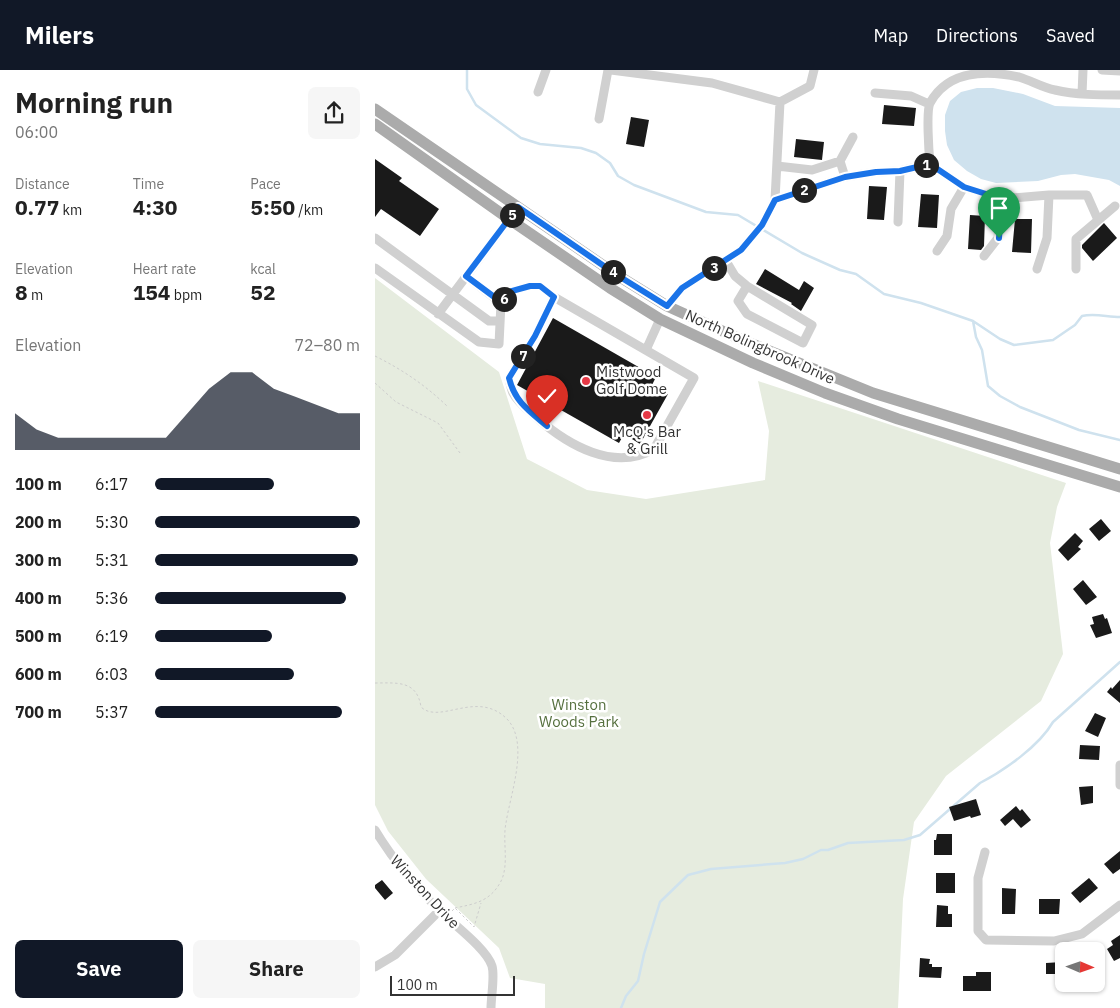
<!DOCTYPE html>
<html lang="en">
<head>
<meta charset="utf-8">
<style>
  :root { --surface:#fff; --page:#f6f6f6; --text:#222; --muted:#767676; --accent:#111827 }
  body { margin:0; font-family:"IBM Plex Sans",sans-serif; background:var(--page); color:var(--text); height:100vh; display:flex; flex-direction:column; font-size:19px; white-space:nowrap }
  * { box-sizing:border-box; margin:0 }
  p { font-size:16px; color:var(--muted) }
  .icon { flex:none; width:28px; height:28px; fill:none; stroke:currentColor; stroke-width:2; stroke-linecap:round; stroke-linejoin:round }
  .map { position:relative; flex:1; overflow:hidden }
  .side { display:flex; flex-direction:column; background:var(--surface); width:375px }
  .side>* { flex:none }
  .needle { width:32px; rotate:92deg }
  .fabs { position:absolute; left:680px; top:872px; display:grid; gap:10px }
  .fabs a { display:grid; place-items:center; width:50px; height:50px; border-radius:8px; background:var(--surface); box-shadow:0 1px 4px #0004; font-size:25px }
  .scale { position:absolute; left:15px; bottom:12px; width:125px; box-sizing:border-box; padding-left:5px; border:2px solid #333; border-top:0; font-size:14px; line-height:18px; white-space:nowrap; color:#333; -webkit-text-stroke:4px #fff; paint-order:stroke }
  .pin { position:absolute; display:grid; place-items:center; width:42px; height:42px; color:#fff; margin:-51px -21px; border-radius:50% 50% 50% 0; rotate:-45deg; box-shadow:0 0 5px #0007 }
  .pin .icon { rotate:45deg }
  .km { position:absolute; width:25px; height:25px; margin:-12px; border-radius:50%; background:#222; color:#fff; font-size:14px; line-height:25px; text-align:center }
  .round { display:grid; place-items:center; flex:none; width:52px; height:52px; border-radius:8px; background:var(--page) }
  .overview { display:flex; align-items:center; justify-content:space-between; height:85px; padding:0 15px }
  h1 { font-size:28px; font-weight:700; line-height:38px }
  .figures { display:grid; grid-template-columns:repeat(3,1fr); gap:8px; height:85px; padding:5px 15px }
  .figures div { display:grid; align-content:center }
  .figures b { font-size:21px; font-weight:700 }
  .figures small { font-size:14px; font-weight:400 }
  .figures p { font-size:14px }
  .chart { height:140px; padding:10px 15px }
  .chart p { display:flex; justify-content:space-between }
  .chart svg { width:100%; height:90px; margin-top:5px; fill:var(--accent); opacity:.7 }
  .cta { display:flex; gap:10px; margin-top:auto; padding:10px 15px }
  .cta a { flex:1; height:58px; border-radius:8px; background:var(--accent); color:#fff; font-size:20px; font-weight:700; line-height:58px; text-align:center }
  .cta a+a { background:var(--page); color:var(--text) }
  ul { padding:0 15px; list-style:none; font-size:16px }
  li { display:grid; grid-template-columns:80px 60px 1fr; align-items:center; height:38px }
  li i { height:12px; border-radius:6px; background:var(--accent) }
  header { display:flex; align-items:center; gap:30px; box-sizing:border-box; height:70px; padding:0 25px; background:var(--accent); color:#fff }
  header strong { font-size:24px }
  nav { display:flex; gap:28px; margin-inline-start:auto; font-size:18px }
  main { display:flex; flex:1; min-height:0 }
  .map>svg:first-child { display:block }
  .green { fill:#e6ecdf }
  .water { fill:#cfe2ee }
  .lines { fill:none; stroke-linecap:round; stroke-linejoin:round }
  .stream { stroke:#cfe2ee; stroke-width:2.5 }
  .building { fill:#1a1a1a }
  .path { stroke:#cdcdcd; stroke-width:1; stroke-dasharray:2.5 2.5; stroke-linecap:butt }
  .minor { stroke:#d0d0d0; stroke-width:9 }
  .major { stroke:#ababab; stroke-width:11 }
  .route-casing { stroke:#fff; stroke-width:10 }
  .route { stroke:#1a73e8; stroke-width:6 }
  .poi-dot { fill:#e63946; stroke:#fff; stroke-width:2 }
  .labels { text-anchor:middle; stroke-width:5; stroke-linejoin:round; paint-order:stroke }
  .street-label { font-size:15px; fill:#333; stroke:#fff }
  .poi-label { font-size:15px; fill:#333; stroke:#fff; text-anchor:start }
  .park-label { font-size:15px; fill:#56703f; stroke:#fff }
</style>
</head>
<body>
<header>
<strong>Milers</strong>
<nav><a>Map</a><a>Directions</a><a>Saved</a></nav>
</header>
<main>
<section class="side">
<div class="overview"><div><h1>Morning run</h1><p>06:00</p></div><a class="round"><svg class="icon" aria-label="share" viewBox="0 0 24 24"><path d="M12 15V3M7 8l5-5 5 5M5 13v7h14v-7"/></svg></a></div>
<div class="figures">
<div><p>Distance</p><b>0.77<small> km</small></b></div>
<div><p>Time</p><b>4:30</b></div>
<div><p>Pace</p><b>5:50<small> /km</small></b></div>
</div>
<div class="figures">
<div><p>Elevation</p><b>8<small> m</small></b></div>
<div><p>Heart rate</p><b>154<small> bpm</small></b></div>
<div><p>kcal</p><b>52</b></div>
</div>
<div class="chart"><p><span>Elevation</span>72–80 m</p>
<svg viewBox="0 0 160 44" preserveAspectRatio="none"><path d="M0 44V26L10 34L20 38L30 38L40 38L50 38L60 38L70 38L80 26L90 14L100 6L110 6L120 14L130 18L140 22L150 26L160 26V44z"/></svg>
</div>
<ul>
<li><b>100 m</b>6:17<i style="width:58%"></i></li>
<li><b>200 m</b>5:30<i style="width:100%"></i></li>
<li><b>300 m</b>5:31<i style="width:99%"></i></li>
<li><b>400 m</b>5:36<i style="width:93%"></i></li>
<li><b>500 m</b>6:19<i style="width:57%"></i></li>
<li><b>600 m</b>6:03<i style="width:68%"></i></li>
<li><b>700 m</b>5:37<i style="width:91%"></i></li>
</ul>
<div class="cta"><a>Save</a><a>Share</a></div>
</section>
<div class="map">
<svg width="745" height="938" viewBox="0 0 745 938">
  <rect width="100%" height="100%" fill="#fff"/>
  <path class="green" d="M0 208 124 302 152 389 212 420 271 429 390 410 394 361 383 311 691 413 682 437 675 473 688 584 666 631 571 706 539 752 528 829 523 938H170V914L135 908 124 878 51 809 13 761 0 735Z"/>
  <path class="water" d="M602 18H618L648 24 680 36 745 38V116L734 110 700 104 686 105 663 111 621 113 606 109 592 101 579 90 572 75 570 61V45L575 31 586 22Z"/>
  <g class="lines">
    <path class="stream" d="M92 0V19L101 35 146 68 165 74 206 78 221 83 235 93 243 106 259 115 331 142 363 145 427 183 465 200 481 204 509 224 546 233 598 251 625 269 639 275 678 270 700 255 707 246C720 243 732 247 745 247
      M598 251 601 267 607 280 613 316 625 326 645 337 704 360 745 370
      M246 938 251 926 263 911 269 884 285 832 313 805 336 799 410 793 428 789 446 780H453L473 773 529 770 545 765 605 713C630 700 664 676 678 652L745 592"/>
  </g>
  <path class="building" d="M509 35 541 38 539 56 507 54Z
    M256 47 274 50 269 77 251 74Z
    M421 69 449 72 447 90 419 87Z
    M0 89 27 108 24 111 64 139 45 166 6 139 0 147Z
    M494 116 512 117 509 150 492 149Z
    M546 124 564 125 562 158 543 157Z
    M595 145 610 146 609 176 606 180 593 179Z
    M640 149H657L656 183 637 182Z
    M729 153 742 168 718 191 707 178V175Z
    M390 199 424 220 429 211 439 218 426 241 416 234 417 233 381 214Z
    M178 248 281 307 277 315 293 324 265 374 249 364 244 373 142 315Z
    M726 449 736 461 724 471 714 459Z
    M700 463 708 471 703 477 706 479 693 491 683 480Z
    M708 510 722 527 711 535 698 519Z
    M728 544 730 549 732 548 737 563 721 568 715 555 719 554 717 547Z
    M745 610V633L732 622 736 617 737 619Z
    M720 643 731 648 723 667 710 661Z
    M705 675 725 676 724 690 704 689Z
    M718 716V733L706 735 704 717Z
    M601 729 606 745 596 748 595 746 579 751 574 737Z
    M641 736 645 741 647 739 656 750 646 758 638 749 630 756 625 750Z
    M562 764H577V785H559V770H561Z
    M745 781V799L738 804 729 794Z
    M561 803H580V823H561Z
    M714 808 723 818 705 833 696 823Z
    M7 810 18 823 10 830 0 818V815Z
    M627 818 641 819 640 844H627Z
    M664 829H685L684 844H664Z
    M562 835 573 836V844H577V857H561Z
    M745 865V888L739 891 732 879 738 875 736 871Z
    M545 888 555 889 554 894H557V897H567L566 908 544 907Z
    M687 892V904H671V893Z
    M601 902H616V921H588V906H601Z"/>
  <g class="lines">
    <path class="path" d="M131 226C135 219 157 213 165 216 168 218 170 220 172 222
      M0 286C28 300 50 315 72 336
      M0 313 21 332 63 353 85 383
      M0 613C22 613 42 610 46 637 65 655 102 619 132 649 155 673 135 725 131 753 127 771 135 796 125 813 114 832 99 834 80 838
      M77 841 80 838 99 857 106 833"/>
    <path class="minor" d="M236 0 337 13 405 32 435 16 439 0
      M727 0 745 1
      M163 22 171 0
      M500 23 536 26 554 34
      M707 24 708 0
      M224 49 233 0
      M465 91 478 67
      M555 94C554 83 551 41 555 33 573 0 611 0 644 7 657 11 668 18 680 20 701 25 724 25 745 25
      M402 96 437 100 465 91 470 107
      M400 130 470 107 501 102 525 101 555 94 589 117 627 129 674 125H712L723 150
      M523 152 525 101
      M0 168 114 251H125
      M562 181 572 166 576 139 589 117
      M609 186 623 168 627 129
      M351 191 360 206 372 216 437 255 428 273 372 244 363 231 372 216
      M0 198 104 272 124 274 126 233 91 206
      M662 199 672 168 674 125
      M701 199V169L740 136
      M179 227 319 308 279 379C239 402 193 375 162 348 154 341 143 333 138 323 136 319 135 313 134 308L160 266Z
      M292 236 307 218 366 180 387 155 400 130 405 32
      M63 244 143 137
      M271 280 285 249
      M745 695V715
      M0 760C18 790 40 816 65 841 78 854 112 879 117 896 120 906 116 927 116 938
      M610 782 603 808V861L611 870 679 871 707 864 745 835
      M0 897 20 885 64 841"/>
    <path class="major" d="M0 39 242 205 292 236 365 269 498 323 745 399
      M0 54 134 149 235 218 285 249 378 293 450 323 523 349 745 417"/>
  </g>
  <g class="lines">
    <g class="route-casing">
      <path id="route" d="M172 356C154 341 140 332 134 308L160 266 179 227 165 216H155L133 222 126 232 91 206 143 137 242 205 292 236 307 218 366 180 387 155 400 130 470 107 501 102 525 101 555 94 589 117 627 129 624 168"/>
    </g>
    <use href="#route" class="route"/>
  </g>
  <g class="poi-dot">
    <circle cx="211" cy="311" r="5"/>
    <circle cx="272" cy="345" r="5"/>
  </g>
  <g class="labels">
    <g class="street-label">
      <text transform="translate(385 277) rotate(24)" y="5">North Bolingbrook Drive</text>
      <text transform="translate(50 822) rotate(47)" y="5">Winston Drive</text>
    </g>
    <g class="poi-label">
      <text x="221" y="307">Mistwood<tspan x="221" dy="17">Golf Dome</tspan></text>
      <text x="272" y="367" text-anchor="middle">McQ's Bar<tspan x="272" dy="17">&amp; Grill</tspan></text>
    </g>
    <g class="park-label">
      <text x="204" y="640">Winston<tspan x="204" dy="17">Woods Park</tspan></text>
    </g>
  </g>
</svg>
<div class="fabs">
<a><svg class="needle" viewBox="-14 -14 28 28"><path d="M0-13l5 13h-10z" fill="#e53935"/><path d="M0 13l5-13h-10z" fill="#767676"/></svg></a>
</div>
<div class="scale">100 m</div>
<div class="pin" style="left:624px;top:168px;background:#1e9e55"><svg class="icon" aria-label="arrive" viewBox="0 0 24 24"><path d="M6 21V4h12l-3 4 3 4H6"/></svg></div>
<div class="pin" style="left:172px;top:356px;background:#d93025"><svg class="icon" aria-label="check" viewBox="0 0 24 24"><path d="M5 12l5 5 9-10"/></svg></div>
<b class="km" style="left:551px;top:95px">1</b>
<b class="km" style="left:429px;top:120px">2</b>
<b class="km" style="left:339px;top:198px">3</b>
<b class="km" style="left:238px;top:202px">4</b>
<b class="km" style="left:137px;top:145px">5</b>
<b class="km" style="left:129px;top:229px">6</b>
<b class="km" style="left:148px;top:286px">7</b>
</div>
</main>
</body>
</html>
